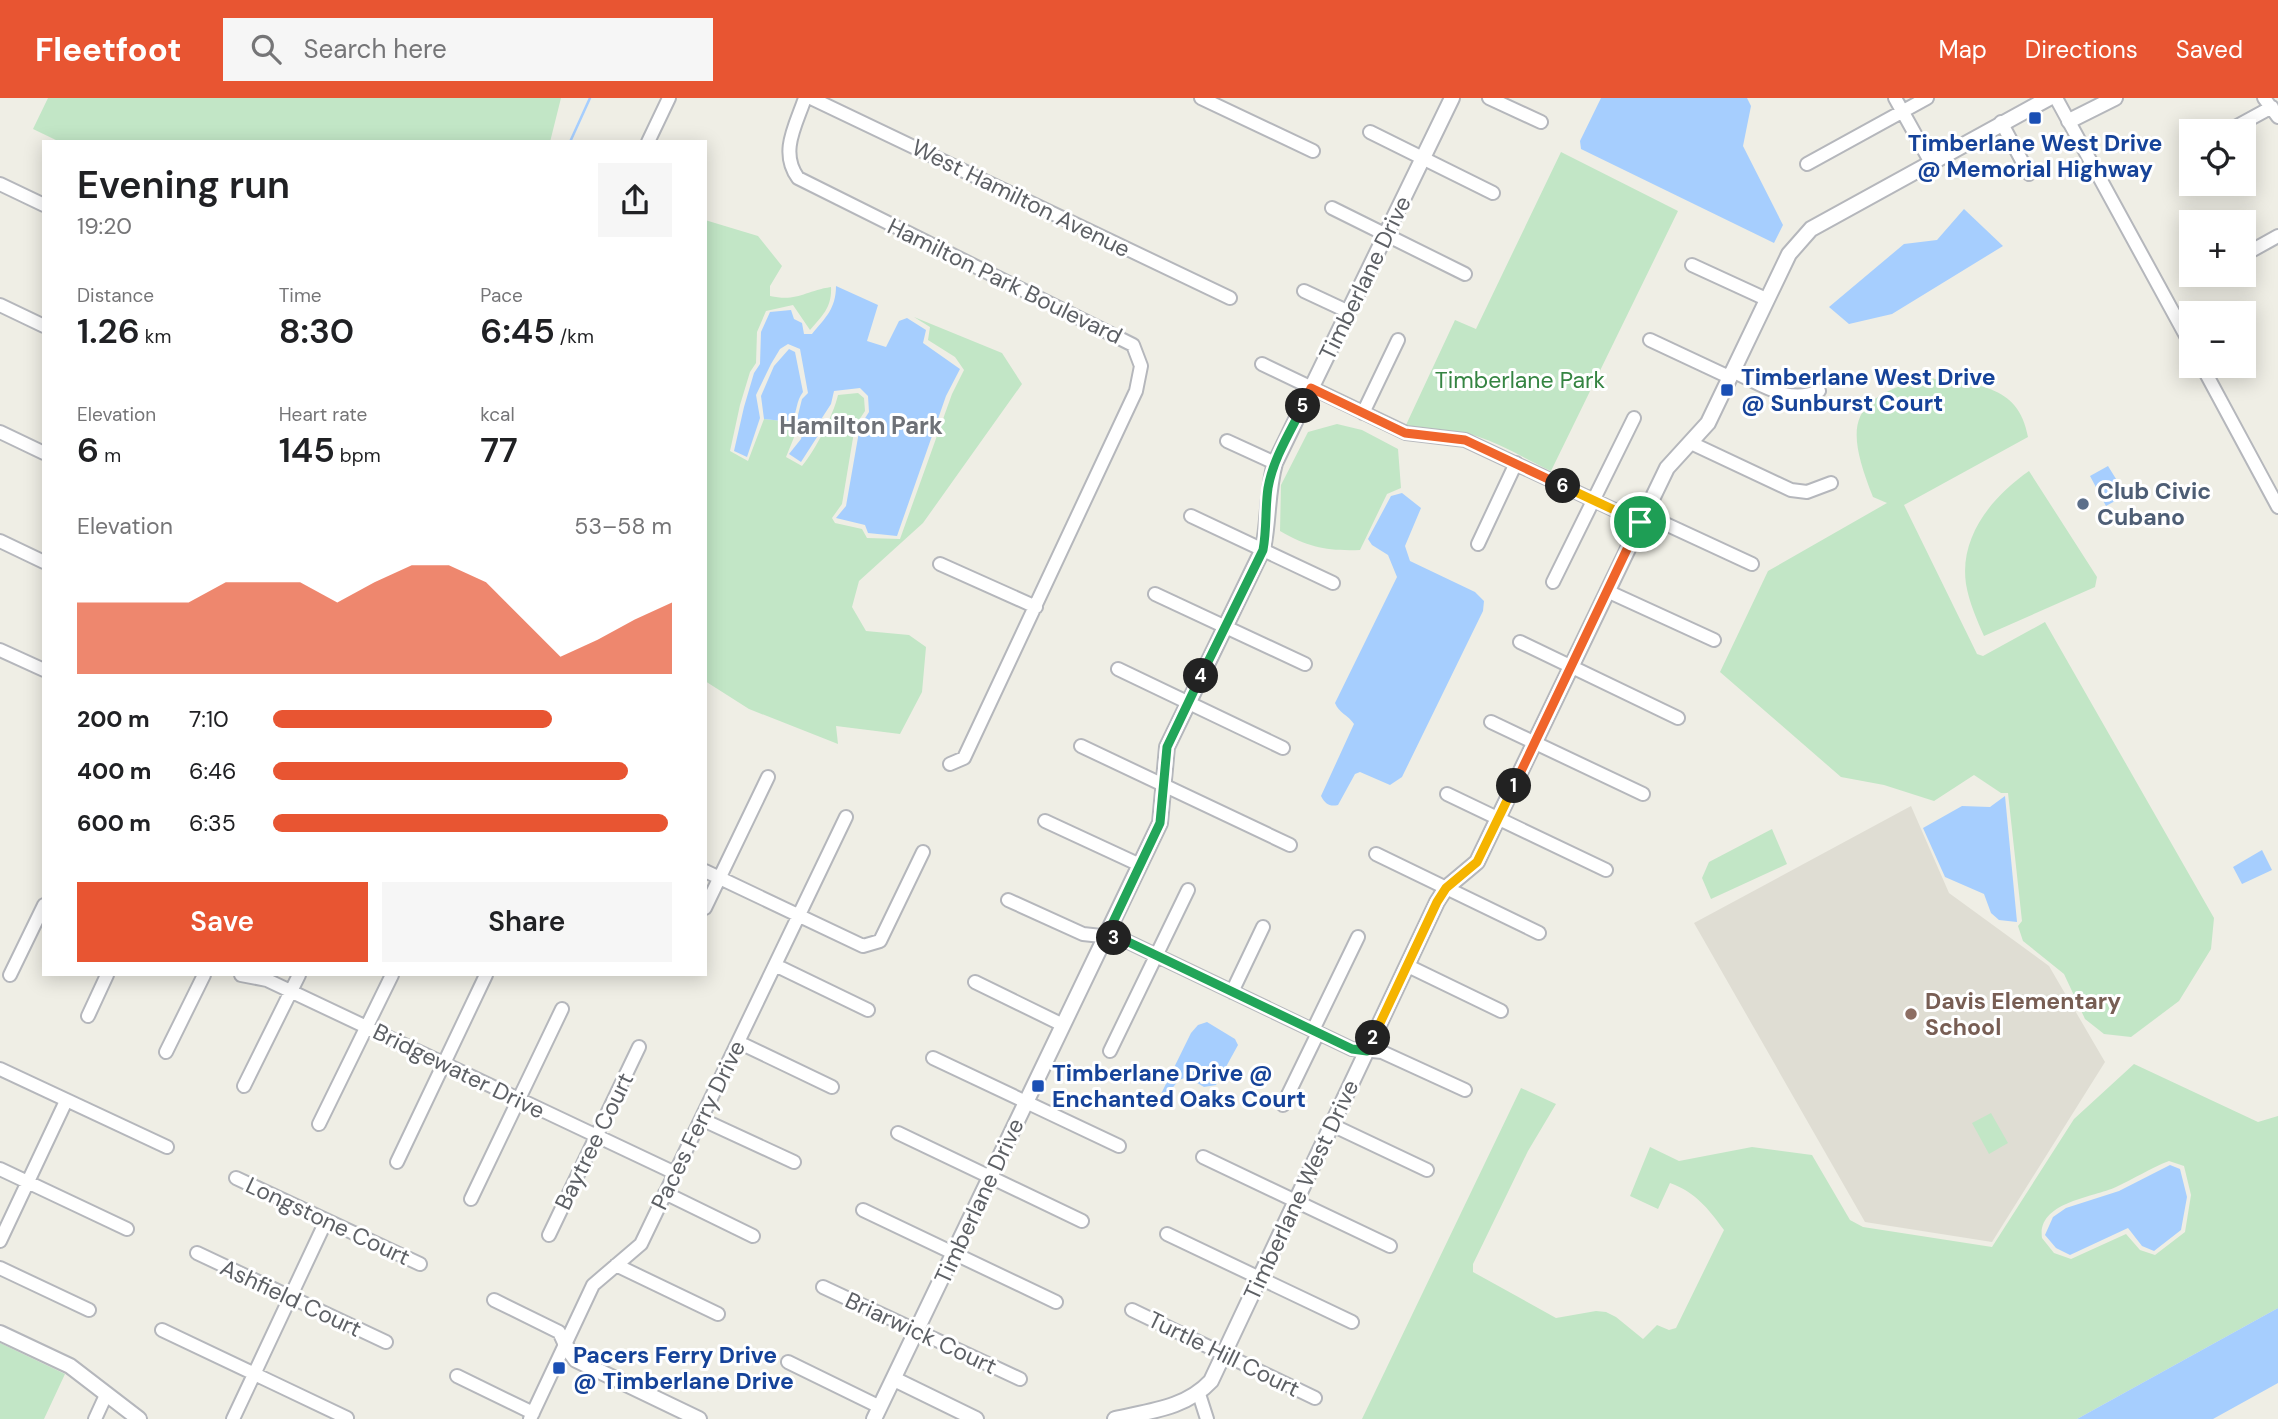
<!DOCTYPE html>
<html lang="en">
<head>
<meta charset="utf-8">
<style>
  :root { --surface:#fff; --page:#f6f6f6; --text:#202124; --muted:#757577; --accent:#e85532 }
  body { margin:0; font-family:"DM Sans",sans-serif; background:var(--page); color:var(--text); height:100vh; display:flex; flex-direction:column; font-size:26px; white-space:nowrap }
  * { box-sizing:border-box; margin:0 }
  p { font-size:23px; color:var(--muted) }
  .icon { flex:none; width:38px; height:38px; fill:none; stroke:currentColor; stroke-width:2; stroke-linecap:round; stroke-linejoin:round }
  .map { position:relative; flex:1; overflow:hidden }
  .panel { position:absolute; left:42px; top:42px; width:665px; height:836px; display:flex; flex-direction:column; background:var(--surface); border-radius:0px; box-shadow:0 4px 18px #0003 }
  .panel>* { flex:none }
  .controls { position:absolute; left:2179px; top:21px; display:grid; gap:14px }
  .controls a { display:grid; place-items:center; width:77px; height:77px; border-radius:0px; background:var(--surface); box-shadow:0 4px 18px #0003; font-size:35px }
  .pin { position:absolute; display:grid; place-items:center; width:60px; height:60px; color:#fff; margin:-30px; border:4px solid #fff; border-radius:50%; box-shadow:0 2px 7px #0007 }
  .km { position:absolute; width:35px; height:35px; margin:-18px; border-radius:50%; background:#222; color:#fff; font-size:19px; line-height:35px; text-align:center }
  .round { display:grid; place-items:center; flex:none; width:74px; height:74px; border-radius:0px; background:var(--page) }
  .overview { display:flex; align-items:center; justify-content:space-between; height:119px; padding:0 35px }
  h1 { font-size:38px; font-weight:600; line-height:52px }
  .metrics { display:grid; grid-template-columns:repeat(3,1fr); gap:10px; height:119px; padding:7px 35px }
  .metrics div { display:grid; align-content:center }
  .metrics b { font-size:35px; font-weight:600 }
  .metrics small { font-size:19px; font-weight:400 }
  .metrics p { font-size:19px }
  .chart { height:196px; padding:14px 35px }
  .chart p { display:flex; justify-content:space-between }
  .chart svg { width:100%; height:126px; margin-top:7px; fill:var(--accent); opacity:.7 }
  .action { display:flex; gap:14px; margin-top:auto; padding:14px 35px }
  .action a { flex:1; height:80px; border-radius:0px; background:var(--accent); color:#fff; font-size:28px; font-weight:600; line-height:80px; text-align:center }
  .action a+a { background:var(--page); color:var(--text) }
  ul { padding:0 35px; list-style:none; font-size:23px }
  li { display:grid; grid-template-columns:112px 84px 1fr; align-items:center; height:52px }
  li i { height:18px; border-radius:9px; background:var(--accent) }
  header { display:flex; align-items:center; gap:42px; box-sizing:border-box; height:98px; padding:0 35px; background:var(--accent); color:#fff }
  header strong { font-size:33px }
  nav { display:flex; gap:38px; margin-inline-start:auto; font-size:24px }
  .search { width:490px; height:63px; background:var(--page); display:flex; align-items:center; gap:18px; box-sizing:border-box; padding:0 24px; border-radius:0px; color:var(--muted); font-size:26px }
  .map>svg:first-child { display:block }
  .education { fill:#dfddd3 }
  .green { fill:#c2e6c6; fill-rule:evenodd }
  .water { fill:#a6cefe }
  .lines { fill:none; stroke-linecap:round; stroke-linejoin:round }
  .stream { stroke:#a6cefe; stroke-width:2.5 }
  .minor-casing { stroke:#b5b7bc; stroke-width:16 }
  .tertiary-casing { stroke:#b5b7bc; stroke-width:18 }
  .minor { stroke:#fff; stroke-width:12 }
  .tertiary { stroke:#fff; stroke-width:14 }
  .split-1-casing { stroke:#fff; stroke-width:14 }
  .split-2-casing { stroke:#fff; stroke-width:14 }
  .split-3-casing { stroke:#fff; stroke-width:14 }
  .split-4-casing { stroke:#fff; stroke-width:14 }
  .split-5-casing { stroke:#fff; stroke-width:14 }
  .split-6-casing { stroke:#fff; stroke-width:14 }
  .split-7-casing { stroke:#fff; stroke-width:14 }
  .split-1 { stroke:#f0652b; stroke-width:9 }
  .split-2 { stroke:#f5b400; stroke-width:9 }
  .split-3 { stroke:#22a559; stroke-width:9 }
  .split-4 { stroke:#22a559; stroke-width:9 }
  .split-5 { stroke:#22a559; stroke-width:9 }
  .split-6 { stroke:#f0652b; stroke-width:9 }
  .split-7 { stroke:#f5b400; stroke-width:9 }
  .transit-dot { fill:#1a4fb4; stroke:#fff; stroke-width:2.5 }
  .service-dot { fill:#5c6f8a; stroke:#fff; stroke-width:2.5 }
  .education-dot { fill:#8d6e63; stroke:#fff; stroke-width:2.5 }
  .labels { text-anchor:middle; stroke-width:6; stroke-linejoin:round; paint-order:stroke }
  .transit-label { font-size:23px; font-weight:bold; fill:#164399; stroke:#fff; text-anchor:start }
  .street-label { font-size:23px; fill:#5d6065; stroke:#fff }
  .park-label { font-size:23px; fill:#358442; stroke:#fff }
  .service-label { font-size:23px; font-weight:bold; fill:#4e5e75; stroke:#fff; text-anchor:start }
  .education-label { font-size:23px; font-weight:bold; fill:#785e54; stroke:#fff; text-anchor:start }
  .neighbourhood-label { font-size:24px; font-weight:bold; fill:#6e7177; stroke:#fff }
</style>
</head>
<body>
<header>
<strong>Fleetfoot</strong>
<div class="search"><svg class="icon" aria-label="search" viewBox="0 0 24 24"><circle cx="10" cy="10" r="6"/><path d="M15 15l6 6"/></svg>Search here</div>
<nav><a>Map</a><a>Directions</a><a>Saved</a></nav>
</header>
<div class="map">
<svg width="2278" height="1321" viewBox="0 0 2278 1321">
  <rect width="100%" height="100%" fill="#efeee5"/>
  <path class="education" d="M1911 708 1949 795 2049 868 2105 964 1992 1144 1865 1124 1694 825Z"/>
  <path class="green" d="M48 0H561L550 44H60L33 31Z
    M1561 54 1678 113 1551 373C1527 362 1502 346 1476 338 1453 331 1429 336 1406 327L1455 222 1476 231Z
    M705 122 758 138 782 168 770 188V198C797 204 805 193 831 189 832 209 823 217 810 232L793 207 766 213 757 234 756 265 750 274 740 307 730 353 748 363 764 321 792 324 797 332 786 359 802 368C816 351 833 318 838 297L858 295 864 300 865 313 855 328 842 406 832 420 835 425 862 431 867 440 900 441 952 296 964 272 955 259 928 242 930 229 914 219 1002 255 1022 286 923 425 859 483 852 509 866 533 909 537 926 549 922 594 900 636 836 628 838 646 749 611 705 583Z
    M1927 280C1973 286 2019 285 2028 339L1904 407 1977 556 1983 558 2045 524 2214 820 2211 851 2179 903 2131 939 2104 936 2085 921 2064 876 2023 843 2018 828 2022 823 2008 695H2001L1974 677 1934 703 1884 687 1841 679 1720 574 1768 473 1887 405 1873 399C1845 328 1847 300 1927 280Z
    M1337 326 1362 332 1398 351 1401 390 1387 396 1360 452C1327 453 1310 450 1280 433L1281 387 1308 334Z
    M2029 373 2097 479 2095 489 1984 538C1977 522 1969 504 1966 486 1959 438 1993 398 2029 373Z
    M1772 731 1787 766 1711 801 1702 780 1709 764Z
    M2134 966 2258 1024 2278 1018V1210L2077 1321H1362L1521 990 1556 1006 1528 1053 1473 1166V1174L1556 1220 1596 1213 1606 1214 1616 1219 1643 1241 1657 1227 1669 1232 1676 1230 1724 1132C1708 1110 1695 1094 1670 1085L1658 1111 1630 1098 1650 1049 1679 1063 1752 1049 1812 1057 1850 1122 1863 1129 1992 1149 2074 1021ZM2169 1063 2184 1068 2191 1097 2185 1134 2155 1157 2140 1152 2126 1136 2071 1161 2054 1155 2042 1140C2037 1104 2092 1100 2116 1089 2134 1081 2150 1070 2169 1063Z
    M1991 1015 2008 1045 1989 1056 1972 1025Z
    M0 1245 65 1276 44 1321H0Z"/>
  <path class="water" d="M1601 0H1747L1751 8 1743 48 1783 127 1774 145 1581 51 1580 43Z
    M1964 111 2003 148 1892 216 1849 226 1829 209 1904 146 1937 142Z
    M836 188 878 207 867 243 886 249 899 223 907 220 926 232 923 245 960 271 946 298 897 438 868 435 865 427 836 420 846 408 860 328 869 314 868 298 860 290 834 293 831 306 820 323 819 336 801 364 789 356 801 341 804 328 796 325 802 301 808 295 800 251 788 246 780 251 771 266 756 297 760 320 747 359 734 353 744 309 754 275 760 266 761 234 770 214 791 212 794 221 802 225 804 236H812C825 220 836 211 836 188Z
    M789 251 795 254 803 294C796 303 797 314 792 324L764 321 761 298 774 268Z
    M2108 368 2126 397 2106 408 2090 378Z
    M1402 395 1421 410 1405 448 1410 463 1475 494 1484 503 1483 513 1402 679 1390 687 1360 674 1355 676 1338 707C1330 709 1325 706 1321 698L1354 626C1348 617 1339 615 1335 605L1397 479 1388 457 1372 447 1368 441 1391 398Z
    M2005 698 2017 824 1999 822 1991 815 1984 796 1945 779 1923 730 1962 708 1990 709Z
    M2262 752 2272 772 2242 786 2233 769Z
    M1207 924 1235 941 1238 947 1216 987 1204 989 1187 979 1179 982 1169 994 1161 996 1191 935 1198 927Z
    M2170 1067 2180 1071 2187 1099 2181 1132 2154 1153 2142 1148 2128 1130 2070 1157 2056 1150 2045 1137 2053 1119 2066 1110 2119 1093Z
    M2278 1210V1285L2213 1321H2077Z"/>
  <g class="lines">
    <path class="stream" d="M570 44 590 0"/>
    <g class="minor-casing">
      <path id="minor" d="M805 0C796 27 779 54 798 80L1133 247 1141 268 1136 293 964 660 950 666
        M811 0 1230 200
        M1201 0 1313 53
        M1489 0 1541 24
        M1895 0 1930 63
        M2056 0 2191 247
        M2264 0 2278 19
        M2001 24 2029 76
        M2228 33 2272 9
        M1370 34 1493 95
        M648 44 669 0
        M1807 66 1927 0
        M0 86 44 107
        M1332 110 1465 176
        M2251 153 2278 138
        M1692 167 1766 201
        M1304 193 1349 214
        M0 207 44 228
        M1650 242 1729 279
        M1262 266 1406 335 1465 342 1640 424
        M2202 268 2278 409
        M1732 273C1761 286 1788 307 1819 293
        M1363 315 1398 242
        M0 334 44 355
        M1227 343 1275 365
        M1691 345 1791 392 1807 394 1831 385
        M1644 416 1752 466
        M1191 418 1333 485
        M0 443 44 464
        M1478 446 1516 365
        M940 466 1036 509
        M1553 484 1634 320
        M1607 493 1714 542
        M1155 496 1305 566
        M1520 544 1678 620
        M0 552 44 572
        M1118 571 1283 650
        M1491 624 1643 696
        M1081 648 1290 747
        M1447 696 1606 772
        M1045 723 1140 767
        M1376 756 1539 835
        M705 773 863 848 880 843 923 754
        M1008 802 1083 836 1120 840 1352 951 1382 954 1465 992
        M705 810 768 679
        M775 867 868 912
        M1408 868 1501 913
        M10 877 44 807
        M241 877 267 882 675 1075
        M975 884 1063 927
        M1232 894 1263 829
        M88 918 107 877
        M1313 932 1358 839
        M738 944 832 989
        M1110 953 1188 792
        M166 954 204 877
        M933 960 1119 1048
        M0 971 167 1049
        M244 988 299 877
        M1283 1007 1318 935
        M701 1021 794 1064
        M319 1026 392 877
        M1332 1027 1427 1072
        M898 1035 1082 1123
        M1203 1059 1390 1148
        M397 1064 486 877
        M0 1071 127 1131
        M236 1080 420 1166
        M665 1095 753 1138
        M471 1101 562 911
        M863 1112 1056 1204
        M1167 1136 1352 1224
        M549 1137 639 949
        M0 1143 66 1003
        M197 1155 386 1244
        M616 1167 718 1216
        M0 1170 89 1212
        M823 1189 1020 1281
        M494 1202 559 1234 565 1247
        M1132 1212 1315 1300
        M162 1232 347 1320
        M788 1264 880 1309
        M457 1278 533 1315
        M1199 1296 1207 1321
        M95 1321 106 1297
        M233 1321 326 1123
        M530 1321 593 1187 641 1146 846 719"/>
    </g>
    <g class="tertiary-casing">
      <path id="tertiary" d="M2069 23 2115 0
        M0 1235 70 1268 139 1321
        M565 1247 576 1262 699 1321
        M894 1281 976 1321
        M874 1321 1160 725 1167 649 1263 451C1269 422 1267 394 1275 365L1452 0
        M1115 1321C1150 1313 1186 1310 1211 1283L1437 804 1446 790 1477 764 1667 370 1708 325 1789 156 1811 131 2049 0"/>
    </g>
    <use href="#minor" class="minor"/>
    <use href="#tertiary" class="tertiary"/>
  </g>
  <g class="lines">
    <g class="split-1-casing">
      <path id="split-1" d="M1514 688 1640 424"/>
    </g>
    <g class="split-2-casing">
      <path id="split-2" d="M1373 940 1437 804 1446 790 1477 764 1514 688"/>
    </g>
    <g class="split-3-casing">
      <path id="split-3" d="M1114 840H1120L1352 951 1367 953 1373 940"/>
    </g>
    <g class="split-4-casing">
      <path id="split-4" d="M1114 840 1105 841 1160 725 1167 649 1201 578"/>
    </g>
    <g class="split-5-casing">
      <path id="split-5" d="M1201 578 1263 452C1267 431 1265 411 1268 390 1273 361 1290 334 1303 308"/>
    </g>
    <g class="split-6-casing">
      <path id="split-6" d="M1303 308 1311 290 1405 335 1465 342 1563 388"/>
    </g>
    <g class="split-7-casing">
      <path id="split-7" d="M1563 388 1640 424"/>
    </g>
    <use href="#split-1" class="split-1"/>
    <use href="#split-2" class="split-2"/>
    <use href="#split-3" class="split-3"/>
    <use href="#split-4" class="split-4"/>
    <use href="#split-5" class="split-5"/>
    <use href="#split-6" class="split-6"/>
    <use href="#split-7" class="split-7"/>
  </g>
  <g class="transit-dot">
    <rect x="2028" y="13" width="14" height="14" rx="3.5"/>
    <rect x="1720" y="285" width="14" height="14" rx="3.5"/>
    <rect x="1031" y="981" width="14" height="14" rx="3.5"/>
    <rect x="552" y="1263" width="14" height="14" rx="3.5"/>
  </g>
  <circle class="service-dot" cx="2083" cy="406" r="7"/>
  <circle class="education-dot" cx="1911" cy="916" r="7"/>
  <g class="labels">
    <g class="transit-label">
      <text x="2035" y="53" text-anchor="middle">Timberlane West Drive<tspan x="2035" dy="26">@ Memorial Highway</tspan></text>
      <text x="1741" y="287">Timberlane West Drive<tspan x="1741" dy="26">@ Sunburst Court</tspan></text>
      <text x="1052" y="983">Timberlane Drive @<tspan x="1052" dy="26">Enchanted Oaks Court</tspan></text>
      <text x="573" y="1265">Pacers Ferry Drive<tspan x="573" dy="26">@ Timberlane Drive</tspan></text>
    </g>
    <g class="street-label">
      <text transform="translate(1021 100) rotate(26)" y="8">West Hamilton Avenue</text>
      <text transform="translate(1365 180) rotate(-64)" y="8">Timberlane Drive</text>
      <text transform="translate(1005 183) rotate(26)" y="8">Hamilton Park Boulevard</text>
      <text transform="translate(459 973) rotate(26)" y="8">Bridgewater Drive</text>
      <text transform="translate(698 1027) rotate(-64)" y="8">Paces Ferry Drive</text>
      <text transform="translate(594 1043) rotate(-64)" y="8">Baytree Court</text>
      <text transform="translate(1301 1092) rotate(-65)" y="8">Timberlane West Drive</text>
      <text transform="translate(979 1103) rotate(-65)" y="8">Timberlane Drive</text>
      <text transform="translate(328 1123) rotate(25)" y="8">Longstone Court</text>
      <text transform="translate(291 1200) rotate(25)" y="8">Ashfield Court</text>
      <text transform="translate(921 1235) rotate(25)" y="8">Briarwick Court</text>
      <text transform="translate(1224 1256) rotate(26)" y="8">Turtle Hill Court</text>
    </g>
    <g class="park-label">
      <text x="1520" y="290">Timberlane Park</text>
    </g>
    <g class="service-label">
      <text x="2097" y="401">Club Civic<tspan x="2097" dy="26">Cubano</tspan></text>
    </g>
    <g class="education-label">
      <text x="1925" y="911">Davis Elementary<tspan x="1925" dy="26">School</tspan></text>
    </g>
    <g class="neighbourhood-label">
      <text x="861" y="336">Hamilton Park</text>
    </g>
  </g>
</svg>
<div class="controls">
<a><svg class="icon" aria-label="locate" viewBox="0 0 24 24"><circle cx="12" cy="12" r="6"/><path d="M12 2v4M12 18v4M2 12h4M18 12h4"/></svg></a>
<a>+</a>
<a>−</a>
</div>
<div class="pin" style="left:1640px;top:424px;background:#1e9e55"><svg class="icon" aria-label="arrive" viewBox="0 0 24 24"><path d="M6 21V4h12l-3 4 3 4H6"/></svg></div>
<b class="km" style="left:1514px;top:688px">1</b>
<b class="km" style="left:1373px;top:940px">2</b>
<b class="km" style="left:1114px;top:840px">3</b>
<b class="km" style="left:1201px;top:578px">4</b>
<b class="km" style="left:1303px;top:308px">5</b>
<b class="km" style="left:1563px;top:388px">6</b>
<section class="panel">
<div class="overview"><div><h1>Evening run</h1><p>19:20</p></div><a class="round"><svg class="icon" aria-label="share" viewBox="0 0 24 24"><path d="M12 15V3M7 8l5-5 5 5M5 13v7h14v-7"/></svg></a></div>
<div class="metrics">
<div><p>Distance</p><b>1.26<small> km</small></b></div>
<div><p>Time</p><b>8:30</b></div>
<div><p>Pace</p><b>6:45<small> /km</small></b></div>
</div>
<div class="metrics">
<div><p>Elevation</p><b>6<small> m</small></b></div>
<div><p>Heart rate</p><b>145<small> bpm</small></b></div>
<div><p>kcal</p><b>77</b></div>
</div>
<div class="chart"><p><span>Elevation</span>53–58 m</p>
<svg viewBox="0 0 160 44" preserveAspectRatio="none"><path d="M0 44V19L10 19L20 19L30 19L40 12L50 12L60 12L70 19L80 12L90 6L100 6L110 12L120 25L130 38L140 32L150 25L160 19V44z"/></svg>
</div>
<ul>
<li><b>200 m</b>7:10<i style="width:70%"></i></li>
<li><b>400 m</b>6:46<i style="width:89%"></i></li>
<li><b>600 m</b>6:35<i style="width:99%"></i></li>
</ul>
<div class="action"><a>Save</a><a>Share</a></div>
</section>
</div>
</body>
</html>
